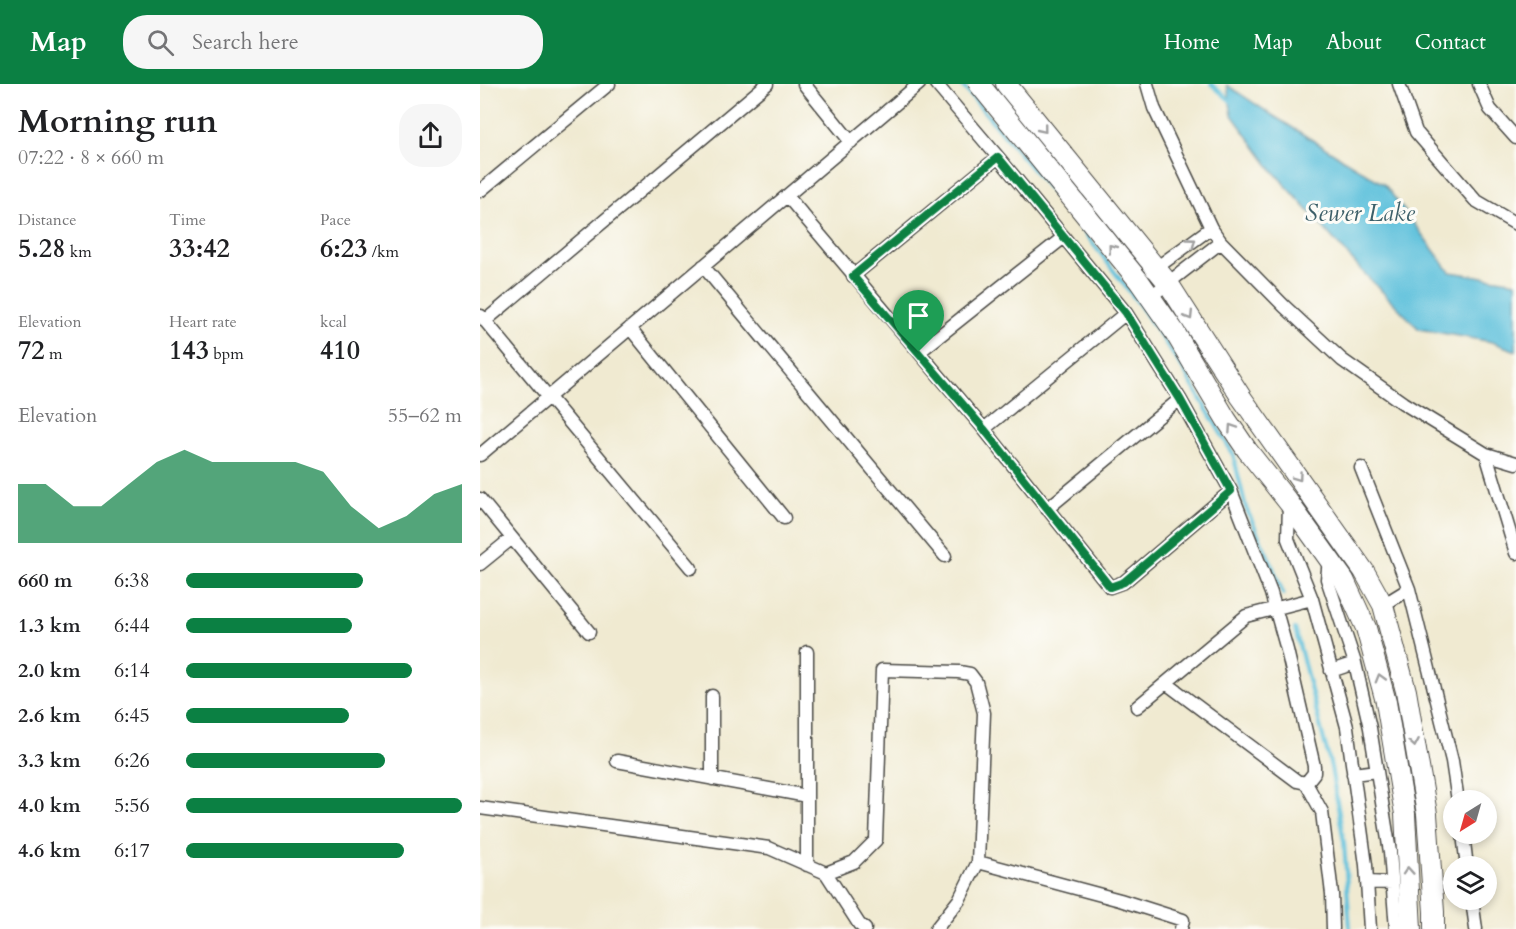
<!DOCTYPE html>
<html lang="en">
<head>
<meta charset="utf-8">
<style>
  :root { --surface:#fff; --page:#f6f6f6; --text:#202124; --muted:#757577; --accent:#0b8043 }
  body { margin:0; font-family:Cardo,serif; background:var(--page); color:var(--text); height:100vh; display:flex; flex-direction:column; font-size:22px; white-space:nowrap }
  * { box-sizing:border-box; margin:0 }
  p { font-size:20px; color:var(--muted) }
  .icon { flex:none; width:33px; height:33px; fill:none; stroke:currentColor; stroke-width:2; stroke-linecap:round; stroke-linejoin:round }
  .map { position:relative; flex:1; overflow:hidden }
  .details { display:flex; flex-direction:column; background:var(--surface); width:480px }
  .details>* { flex:none }
  .needle { width:39px; rotate:217deg }
  .buttons { position:absolute; left:963px; top:706px; display:grid; gap:12px }
  .buttons a { display:grid; place-items:center; width:54px; height:54px; border-radius:50%; background:var(--surface); box-shadow:0 3px 9px #0003; font-size:30px }
  .pin { position:absolute; display:grid; place-items:center; width:51px; height:51px; color:#fff; margin:-62px -26px; border-radius:50% 50% 50% 0; rotate:-45deg; box-shadow:0 0 6px #0007 }
  .pin .icon { rotate:45deg }
  .round { display:grid; place-items:center; flex:none; width:63px; height:63px; border-radius:24px; background:var(--page) }
  .overview { display:flex; align-items:center; justify-content:space-between; height:102px; padding:0 18px }
  h1 { font-size:33px; font-weight:800; line-height:45px }
  .stats { display:grid; grid-template-columns:repeat(3,1fr); gap:9px; height:102px; padding:6px 18px }
  .stats div { display:grid; align-content:center }
  .stats b { font-size:26px; font-weight:800 }
  .stats small { font-size:16px; font-weight:400 }
  .stats p { font-size:16px }
  .chart { height:168px; padding:12px 18px }
  .chart p { display:flex; justify-content:space-between }
  .chart svg { width:100%; height:108px; margin-top:6px; fill:var(--accent); opacity:.7 }
  ul { padding:0 18px; list-style:none; font-size:20px }
  li { display:grid; grid-template-columns:96px 72px 1fr; align-items:center; height:45px }
  li i { height:15px; border-radius:8px; background:var(--accent) }
  header { display:flex; align-items:center; gap:36px; box-sizing:border-box; height:84px; padding:0 30px; background:var(--accent); color:#fff }
  header strong { font-size:28px }
  nav { display:flex; gap:33px; margin-inline-start:auto; font-size:21px }
  .search { width:420px; height:54px; background:var(--page); display:flex; align-items:center; gap:15px; box-sizing:border-box; padding:0 21px; border-radius:24px; color:var(--muted); font-size:22px }
  main { display:flex; flex:1; min-height:0 }
  .map>svg:first-child { display:block }
  .water { fill:#5ec1dc; stroke:#447684; stroke-width:1.5 }
  .lines { fill:none; stroke-linecap:round; stroke-linejoin:round }
  .stream { stroke:#5ec1dc; stroke-width:4 }
  .street-casing { stroke:#494844; stroke-width:15 }
  .primary-casing { stroke:#494844; stroke-width:22 }
  .street { stroke:#fff; stroke-width:12 }
  .primary { stroke:#fff; stroke-width:20 }
  .oneway { stroke:#a0a0a0 }
  .route-casing { stroke:#fff; stroke-width:12 }
  .route { stroke:#0b8043; stroke-width:8 }
  .labels { text-anchor:middle; stroke-width:6; stroke-linejoin:round; paint-order:stroke }
  .water-label { font-size:24px; font-style:italic; fill:#3d6069; stroke:#fdfcf7 }
</style>
</head>
<body>
<header>
<strong>Map</strong>
<div class="search"><svg class="icon" aria-label="search" viewBox="0 0 24 24"><circle cx="10" cy="10" r="6"/><path d="M15 15l6 6"/></svg>Search here</div>
<nav><a>Home</a><a>Map</a><a>About</a><a>Contact</a></nav>
</header>
<main>
<section class="details">
<div class="overview"><div><h1>Morning run</h1><p>07:22 · 8 × 660 m</p></div><a class="round"><svg class="icon" aria-label="share" viewBox="0 0 24 24"><path d="M12 15V3M7 8l5-5 5 5M5 13v7h14v-7"/></svg></a></div>
<div class="stats">
<div><p>Distance</p><b>5.28<small> km</small></b></div>
<div><p>Time</p><b>33:42</b></div>
<div><p>Pace</p><b>6:23<small> /km</small></b></div>
</div>
<div class="stats">
<div><p>Elevation</p><b>72<small> m</small></b></div>
<div><p>Heart rate</p><b>143<small> bpm</small></b></div>
<div><p>kcal</p><b>410</b></div>
</div>
<div class="chart"><p><span>Elevation</span>55–62 m</p>
<svg viewBox="0 0 160 44" preserveAspectRatio="none"><path d="M0 44V20L10 20L20 29L30 29L40 20L50 11L60 6L70 11L80 11L90 11L100 11L110 15L120 29L130 38L140 33L150 24L160 20V44z"/></svg>
</div>
<ul>
<li><b>660 m</b>6:38<i style="width:64%"></i></li>
<li><b>1.3 km</b>6:44<i style="width:60%"></i></li>
<li><b>2.0 km</b>6:14<i style="width:82%"></i></li>
<li><b>2.6 km</b>6:45<i style="width:59%"></i></li>
<li><b>3.3 km</b>6:26<i style="width:72%"></i></li>
<li><b>4.0 km</b>5:56<i style="width:100%"></i></li>
<li><b>4.6 km</b>6:17<i style="width:79%"></i></li>
</ul>
</section>
<div class="map">
<svg width="1036" height="845" viewBox="0 0 1036 845">
  <rect width="100%" height="100%" fill="#fdfcf7"/>
  <filter id="ink" filterUnits="userSpaceOnUse"><feTurbulence type="fractalNoise" baseFrequency=".0167" numOctaves="2"/><feDisplacementMap in="SourceGraphic" scale="12" xChannelSelector="R" yChannelSelector="G"/><feConvolveMatrix kernelMatrix="1 2 1 2 8 2 1 2 1" color-interpolation-filters="sRGB"/></filter>
  <filter id="wash" filterUnits="userSpaceOnUse"><feTurbulence type="fractalNoise" baseFrequency=".008" numOctaves="4" result="noise"/><feDisplacementMap in="SourceGraphic" scale="24" xChannelSelector="R" yChannelSelector="G"/><feGaussianBlur stdDeviation="1.35" result="paint"/><feColorMatrix in="noise" values="0 0 0 0 0 0 0 0 0 0 0 0 0 0 0 0 0 1.4 0 .05"/><feComposite in="paint" operator="in"/></filter>
  <g filter="url(#wash)">
    <rect width="100%" height="100%" fill="#f0ead1"/>
    <path class="water" d="M747 1 792 31 905 101 970 188 1036 198V267L1012 258 939 245 881 186 793 87 752 31Z"/>
    <g class="lines">
      <path class="stream" d="M481 0 592 132 659 220 701 282 753 370 766 424 790 476 803 510
        M731 0 753 19
        M815 545 851 683 864 758 870 845"/>
    </g>
  </g>
  <g filter="url(#ink)">
    <g class="lines">
      <g class="street-casing">
        <path id="street" d="M324 0 371 58
          M456 0 518 73 646 229 700 315 751 407 791 509 807 566 834 682V689L826 699
          M667 0 674 24 731 144 741 158 804 222 862 276 923 319 1006 370 1036 379
          M919 0 936 48 995 116 1036 140
          M999 0 1010 25 1036 54
          M0 107 129 0
          M307 112 504 345 630 503 644 498 751 407
          M223 182 465 472
          M672 187 731 144
          M373 192 518 73
          M670 213 741 158
          M1 232 211 484
          M5 237 287 0
          M150 244 304 434
          M439 268 584 153
          M504 345 646 229
          M1006 370 1036 469
          M0 371 439 0
          M881 384 929 505 972 677 978 717
          M0 415 109 548
          M567 425 700 315
          M849 475 847 495 875 579 890 644 910 768 916 845
          M0 480 32 454
          M832 515 867 643 886 781 890 845
          M903 521 929 505
          M327 568V781
          M851 587 875 579
          M686 599 817 697 826 699
          M232 612V695
          M657 623 766 532 832 515 808 455 809 420
          M137 677 327 712
          M873 690 897 687
          M826 699 842 728 852 810 853 845
          M0 724 289 764 346 789
          M983 750 987 783
          M498 778 640 816 703 836 701 845
          M887 798 912 799
          M992 816 996 845
          M385 845 379 840 346 789 374 778 396 756 402 586 479 588 490 590 496 598 504 629 498 778 479 816 456 845"/>
      </g>
      <g class="primary-casing">
        <path id="primary" d="M499 0 659 197 694 247 746 335 767 366 809 419 864 496 886 544 906 618 925 730 931 845
          M526 0 688 199 761 313 884 487 903 521 926 607 947 730 954 828V845"/>
      </g>
      <use href="#street" class="street"/>
      <use href="#primary" class="primary"/>
    </g>
    <defs><path id="oneway-chevron" d="M-2-3.5L2.5 0L-2 3.5" fill="none" stroke-width="1.6" stroke-linecap="round" stroke-linejoin="round" transform="scale(1.5)"/></defs>
    <g class="oneway">
      <use href="#oneway-chevron" transform="translate(563 45) rotate(51)"/>
      <use href="#oneway-chevron" transform="translate(712 158) rotate(-36)"/>
      <use href="#oneway-chevron" transform="translate(632 164) rotate(-129)"/>
      <use href="#oneway-chevron" transform="translate(709 232) rotate(58)"/>
      <use href="#oneway-chevron" transform="translate(752 344) rotate(-124)"/>
      <use href="#oneway-chevron" transform="translate(818 393) rotate(55)"/>
      <use href="#oneway-chevron" transform="translate(900 594) rotate(-106)"/>
      <use href="#oneway-chevron" transform="translate(934 659) rotate(80)"/>
      <use href="#oneway-chevron" transform="translate(928 787) rotate(-94)"/>
    </g>
  </g>
  <g class="lines" filter="url(#ink)">
    <g class="route-casing">
      <path id="route" d="M518 73 646 229 700 315 751 407 644 498 630 503 504 345 373 192Z"/>
    </g>
    <use href="#route" class="route"/>
  </g>
  <g class="labels">
    <g class="water-label">
      <text x="880" y="137">Sewer Lake</text>
    </g>
  </g>
</svg>
<div class="buttons">
<a><svg class="needle" viewBox="-14 -14 28 28"><path d="M0-13l5 13h-10z" fill="#e53935"/><path d="M0 13l5-13h-10z" fill="#757577"/></svg></a>
<a><svg class="icon" aria-label="layers" viewBox="0 0 24 24"><path d="M12 4l9 5-9 5-9-5zM3 14l9 5 9-5"/></svg></a>
</div>
<div class="pin" style="left:439px;top:268px;background:#1e9e55"><svg class="icon" aria-label="arrive" viewBox="0 0 24 24"><path d="M6 21V4h12l-3 4 3 4H6"/></svg></div>
</div>
</main>
</body>
</html>
